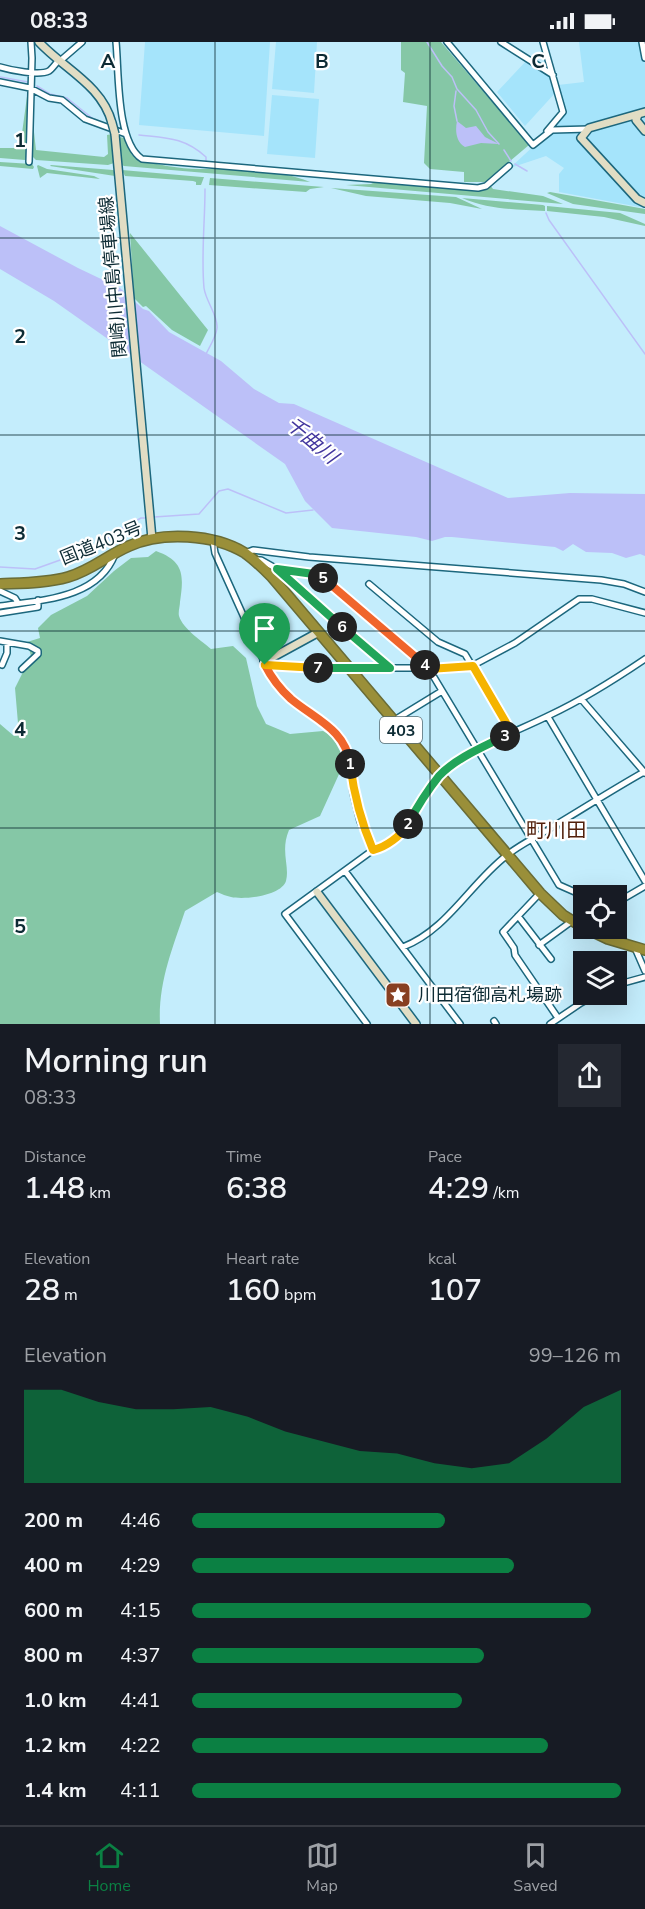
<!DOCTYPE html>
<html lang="en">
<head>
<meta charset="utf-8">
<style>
  :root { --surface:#171b24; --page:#242831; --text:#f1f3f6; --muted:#9ea1a6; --line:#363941; --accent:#0b8043 }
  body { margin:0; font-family:"Nunito Sans","Noto Sans JP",sans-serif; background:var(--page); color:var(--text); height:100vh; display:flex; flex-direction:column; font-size:22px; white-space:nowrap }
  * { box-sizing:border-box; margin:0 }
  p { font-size:20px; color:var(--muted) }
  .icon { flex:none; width:33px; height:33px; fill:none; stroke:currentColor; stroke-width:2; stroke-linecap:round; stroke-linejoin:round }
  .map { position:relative; height:982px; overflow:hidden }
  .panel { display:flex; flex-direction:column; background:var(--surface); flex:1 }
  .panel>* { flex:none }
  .tools { position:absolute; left:573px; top:843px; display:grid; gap:12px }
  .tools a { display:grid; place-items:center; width:54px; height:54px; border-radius:0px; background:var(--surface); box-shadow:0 6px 24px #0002; font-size:30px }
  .pin { position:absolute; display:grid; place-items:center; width:51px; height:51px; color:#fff; margin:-62px -26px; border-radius:50% 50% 50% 0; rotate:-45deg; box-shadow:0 0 6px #0007 }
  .pin .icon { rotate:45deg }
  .km { position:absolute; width:30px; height:30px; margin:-15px; border-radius:50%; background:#222; color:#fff; font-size:16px; line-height:30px; text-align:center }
  .round { display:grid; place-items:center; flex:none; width:63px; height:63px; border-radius:0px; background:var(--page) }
  .overview { display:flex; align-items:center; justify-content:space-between; height:102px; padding:0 24px }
  h1 { font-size:33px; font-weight:600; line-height:45px }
  .stats { display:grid; grid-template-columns:repeat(3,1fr); gap:9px; height:102px; padding:6px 24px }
  .stats div { display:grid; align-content:center }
  .stats b { font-size:30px; font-weight:600 }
  .stats small { font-size:16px; font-weight:400 }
  .stats p { font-size:16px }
  .chart { height:168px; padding:12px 24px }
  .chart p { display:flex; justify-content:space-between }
  .chart svg { width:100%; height:108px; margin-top:6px; fill:var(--accent); opacity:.7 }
  ul { padding:0 24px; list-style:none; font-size:20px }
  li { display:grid; grid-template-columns:96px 72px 1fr; align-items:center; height:45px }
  li i { height:15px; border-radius:8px; background:var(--accent) }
  .status { display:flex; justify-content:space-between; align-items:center; height:42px; padding:0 30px; background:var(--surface); direction:ltr }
  .status svg { height:16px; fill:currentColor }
  .menu { display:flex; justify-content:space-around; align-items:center; height:84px; border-top:2px solid var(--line); background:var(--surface); font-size:16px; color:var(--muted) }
  .menu a { display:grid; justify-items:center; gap:3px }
  .menu .on { color:var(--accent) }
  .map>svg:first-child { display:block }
  .built { fill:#a5e4fb }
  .green { fill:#85c7a6 }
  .water { fill:#bcc0f8 }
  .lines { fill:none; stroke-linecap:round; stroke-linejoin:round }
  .stream { stroke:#bcc0f8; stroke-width:1.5 }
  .street-casing { stroke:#1c677d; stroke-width:8 }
  .secondary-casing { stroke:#1c677d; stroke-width:10 }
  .highway-casing { stroke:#696c37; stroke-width:12 }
  .street { stroke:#fff; stroke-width:5 }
  .secondary { stroke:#e1ddc4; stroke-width:7 }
  .highway { stroke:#9a8f39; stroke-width:9 }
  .secondary-bridge-casing { stroke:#1c677d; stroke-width:10; stroke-linecap:butt }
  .secondary-bridge { stroke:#e1ddc4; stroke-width:7 }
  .split-1-casing { stroke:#fff; stroke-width:12 }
  .split-2-casing { stroke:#fff; stroke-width:12 }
  .split-3-casing { stroke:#fff; stroke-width:12 }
  .split-4-casing { stroke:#fff; stroke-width:12 }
  .split-5-casing { stroke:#fff; stroke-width:12 }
  .split-6-casing { stroke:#fff; stroke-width:12 }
  .split-7-casing { stroke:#fff; stroke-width:12 }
  .split-8-casing { stroke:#fff; stroke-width:12 }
  .split-1 { stroke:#f0652b; stroke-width:8 }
  .split-2 { stroke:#f5b400; stroke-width:8 }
  .split-3 { stroke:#22a559; stroke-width:8 }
  .split-4 { stroke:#f5b400; stroke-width:8 }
  .split-5 { stroke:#f0652b; stroke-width:8 }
  .split-6 { stroke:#22a559; stroke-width:8 }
  .split-7 { stroke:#22a559; stroke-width:8 }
  .split-8 { stroke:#f5b400; stroke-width:8 }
  .grid { fill:none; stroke:#0d2b34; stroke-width:1.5; stroke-opacity:0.55 }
  .labels { text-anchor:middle; stroke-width:4.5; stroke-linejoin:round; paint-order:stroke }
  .shield { fill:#fff; stroke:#566b71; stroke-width:1.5 }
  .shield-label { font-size:16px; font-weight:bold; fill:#0d2b34 }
  .street-label { font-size:18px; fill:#0d2b34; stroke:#fff }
  .poi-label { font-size:18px; fill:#0d2b34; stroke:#fff; text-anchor:start }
  .water-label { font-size:20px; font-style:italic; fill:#42369e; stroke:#fff }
  .neighbourhood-label { font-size:20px; fill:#51200b; stroke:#fff }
  .grid-label { font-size:20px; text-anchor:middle; font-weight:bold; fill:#0d2b34; stroke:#fff; stroke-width:4.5; stroke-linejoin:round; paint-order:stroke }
</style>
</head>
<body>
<div class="status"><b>08:33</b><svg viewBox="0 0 49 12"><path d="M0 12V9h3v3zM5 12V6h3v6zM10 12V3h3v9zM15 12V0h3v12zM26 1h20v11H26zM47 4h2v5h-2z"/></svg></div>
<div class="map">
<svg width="645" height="982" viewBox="0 0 645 982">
  <rect width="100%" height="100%" fill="#c4edfc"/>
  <path class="built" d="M145 0H270L264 94 139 83Z
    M276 0H317L314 51 272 47Z
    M579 0H645V166L559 150V132L564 126 546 114 510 126 540 98 564 70 558 43 584 40Z
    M528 17 552 34 556 50 525 84 497 50Z
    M272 53 319 57 315 116 267 112Z"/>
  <path class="green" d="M401 0H441L529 103 485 140H464V130L430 127 424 121 427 64 403 60 405 31 401 28Z
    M28 47 26 115 25 118 0 116V106H20Z
    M33 52V81L36 108 104 115 108 112 107 93 112 92 114 121 108 123 36 118 31 113Z
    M119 95 125 96 132 113 139 119C158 122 179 127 199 127 234 127 277 126 310 140L124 124 122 123Z
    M0 120 32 122 34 125 33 127 0 124Z
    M38 123 47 127 94 134 100 137 47 131 40 136 37 124Z
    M51 123 113 128 115 129V134L50 124Z
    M122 128 202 135H204L201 143H196V140L193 139 125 134Z
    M210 136 324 145 310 147 306 150 209 143Z
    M375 140 481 148 490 143 493 147 543 154 563 162 346 143 371 142Z
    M331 146 456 155 482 167 450 161 366 154Z
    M550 150 645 167V172L573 162 547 151Z
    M462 156 543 163 545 164V169C515 167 490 168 462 156Z
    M547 164 620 171 645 182V184L604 175 547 169Z
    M130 191 208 288 200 304 172 288 146 264 143 265 134 256Z
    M156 509C184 519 184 533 180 560 180 564 178 570 179 574 183 587 202 599 211 607L233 604 246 616 257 664 266 682 290 692 323 689 332 694 343 715 340 730 320 774 289 788C280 809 290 824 286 839 281 854 244 858 231 855 226 854 222 852 217 850L185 869C172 908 158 941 160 982H0V682L14 694 19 693 15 646 31 614 27 600 40 596 38 586 51 573 87 554 114 529 131 516 148 515Z"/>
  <path class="water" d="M457 79 466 86 476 84 485 95 499 102 481 101 465 105C456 100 455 89 457 79Z
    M0 184 78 226 120 246 143 267 149 269 169 290 221 319 254 347 279 361 294 362 508 456 570 451 645 452V514L640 512 626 516 612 511 586 510 573 502 563 509 555 505 452 495H445L432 499 416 495 332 486 305 459 285 422 54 259 0 227Z"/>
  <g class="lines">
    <path class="stream" d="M427 0 442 24 452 35 457 47 476 68 488 90 499 102
      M0 35 28 40
      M37 44 50 52 67 56 92 76
      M456 49 454 64 457 79
      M139 93C166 96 184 95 206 115V119
      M504 108 511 119
      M515 122 527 129
      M205 147C205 180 201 213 204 246 206 260 218 273 217 286 216 295 210 304 206 312
      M546 171 549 178 645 312
      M154 475 199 472 219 449 228 447 286 471 313 468
      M0 525 35 527 91 507 123 486 141 476H146"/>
    <g class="street-casing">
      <path id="street" d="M116 0C119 29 116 100 142 117L478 146 486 144 509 124
        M447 0 533 103 552 88 589 87
        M501 0 553 33
        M543 0 563 70 547 89
        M642 0 645 16
        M60 19 82 0
        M0 25C10 28 39 34 49 29 52 27 56 21 59 18
        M0 40 30 46 49 56 62 58 85 77 126 92
        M29 120 32 16 31 0
        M213 499 215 511 271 635 293 658 326 681 336 691 349 712 353 751 360 779 373 808
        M245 511 253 508 309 515 601 538 624 542 645 550
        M256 518H261L277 527 321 533 429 627 559 843 584 854
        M278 528 390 626
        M369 542 438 600 465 612 512 691
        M0 549 15 556 18 561
        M0 564C41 558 98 557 115 512
        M0 571 38 565V558
        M0 599 29 604 38 609V612L22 627
        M2 623 7 611V601
        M265 623 317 626H468L515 601 579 557H592L645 571
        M582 658 645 731
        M548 675 645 839
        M393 679 442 649
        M345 829 460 982
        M540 851 503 890 514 906 515 913 558 976
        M616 861 645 844
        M518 874 551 917
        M539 903 572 879
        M403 905C447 888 470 842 506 814 519 803 535 796 549 787 581 768 612 748 644 730
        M635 906 645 929
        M616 943 645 935
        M494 979 496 982
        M367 982 285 872 373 808C409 799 416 755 442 732 473 704 514 691 550 673 584 657 614 638 645 617
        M550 982 581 961 597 952"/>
    </g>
    <g class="secondary-casing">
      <path id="secondary" d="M39 0C64 27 102 43 112 81
        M645 70 589 86 581 96 637 157 645 161
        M638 73 636 78 645 89
        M115 92 152 497
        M264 620 319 590
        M317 850 416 982"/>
    </g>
    <g class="highway-casing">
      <path id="highway" d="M0 542C22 541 47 541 68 535 90 529 108 513 129 504 162 489 214 492 245 511 255 518 264 527 272 535L540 851 563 873 584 886
        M585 886 608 897 645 908"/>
    </g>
    <use href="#street" class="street"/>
    <use href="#secondary" class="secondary"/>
    <use href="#highway" class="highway"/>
    <g class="secondary-bridge-casing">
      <path id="secondary-bridge" d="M112 81 115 92"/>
    </g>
    <use href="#secondary-bridge" class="secondary-bridge"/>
  </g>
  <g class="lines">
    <g class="split-1-casing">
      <path id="split-1" d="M265 623C272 637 280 647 291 657 315 677 346 688 350 722"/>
    </g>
    <g class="split-2-casing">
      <path id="split-2" d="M350 722C354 753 361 780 373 808 386 805 401 794 408 782"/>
    </g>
    <g class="split-3-casing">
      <path id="split-3" d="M408 782C417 765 427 749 439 734 456 716 483 705 505 694"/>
    </g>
    <g class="split-4-casing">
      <path id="split-4" d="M425 623 429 627 473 624 512 691 505 694"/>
    </g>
    <g class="split-5-casing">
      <path id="split-5" d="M323 536 425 623"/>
    </g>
    <g class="split-6-casing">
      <path id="split-6" d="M323 536 321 533 277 527 342 585"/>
    </g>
    <g class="split-7-casing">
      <path id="split-7" d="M318 626H390L342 585"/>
    </g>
    <g class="split-8-casing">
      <path id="split-8" d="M265 623 318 626"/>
    </g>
    <use href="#split-1" class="split-1"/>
    <use href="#split-2" class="split-2"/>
    <use href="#split-3" class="split-3"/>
    <use href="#split-4" class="split-4"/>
    <use href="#split-5" class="split-5"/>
    <use href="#split-6" class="split-6"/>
    <use href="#split-7" class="split-7"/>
    <use href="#split-8" class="split-8"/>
  </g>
  <path class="grid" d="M215 0V982M430 0V982M0 196H645M0 393H645M0 589H645M0 786H645"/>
  <defs>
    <g id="sight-square" transform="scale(1.35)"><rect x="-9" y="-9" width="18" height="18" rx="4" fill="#883f21" stroke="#fff"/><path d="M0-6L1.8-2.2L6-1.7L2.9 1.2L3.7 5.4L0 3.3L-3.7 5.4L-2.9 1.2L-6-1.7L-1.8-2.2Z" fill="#fff"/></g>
  </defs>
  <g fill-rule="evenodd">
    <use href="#sight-square" x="398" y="953"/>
  </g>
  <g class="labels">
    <rect class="shield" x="380" y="675" width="42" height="26" rx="4.5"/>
    <g class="shield-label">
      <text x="401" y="694">403</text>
    </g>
    <g class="street-label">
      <text transform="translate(113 235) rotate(-95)" y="6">関崎川中島停車場線</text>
      <text transform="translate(101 501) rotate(-22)" y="6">国道403号</text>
    </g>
    <g class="poi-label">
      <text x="418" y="959">川田宿御高札場跡</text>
    </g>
    <g class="water-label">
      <text transform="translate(312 398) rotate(40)" y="7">千曲川</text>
    </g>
    <g class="neighbourhood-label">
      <text x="556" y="795">町川田</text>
    </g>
  </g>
  <g class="grid-label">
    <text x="108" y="26">A</text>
    <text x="322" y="26">B</text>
    <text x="538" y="26">C</text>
    <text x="20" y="105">1</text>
    <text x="20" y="301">2</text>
    <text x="20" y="498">3</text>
    <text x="20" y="694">4</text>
    <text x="20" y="891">5</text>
  </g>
</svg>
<div class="tools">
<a><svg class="icon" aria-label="locate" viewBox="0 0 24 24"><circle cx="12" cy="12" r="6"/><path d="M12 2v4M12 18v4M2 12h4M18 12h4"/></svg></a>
<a><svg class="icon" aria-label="layers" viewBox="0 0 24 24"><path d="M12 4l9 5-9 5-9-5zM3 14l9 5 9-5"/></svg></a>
</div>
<div class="pin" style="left:265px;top:623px;background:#1e9e55"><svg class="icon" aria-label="arrive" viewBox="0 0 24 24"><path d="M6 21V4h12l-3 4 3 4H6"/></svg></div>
<b class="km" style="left:350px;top:722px">1</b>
<b class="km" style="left:408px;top:782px">2</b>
<b class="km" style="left:505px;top:694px">3</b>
<b class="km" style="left:425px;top:623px">4</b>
<b class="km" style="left:323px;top:536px">5</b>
<b class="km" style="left:342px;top:585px">6</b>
<b class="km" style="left:318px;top:626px">7</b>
</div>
<section class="panel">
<div class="overview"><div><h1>Morning run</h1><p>08:33</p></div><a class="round"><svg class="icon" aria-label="share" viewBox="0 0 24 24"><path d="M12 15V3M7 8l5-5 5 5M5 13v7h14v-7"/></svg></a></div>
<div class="stats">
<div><p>Distance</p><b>1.48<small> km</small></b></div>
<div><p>Time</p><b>6:38</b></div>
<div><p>Pace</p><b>4:29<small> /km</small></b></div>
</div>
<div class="stats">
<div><p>Elevation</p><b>28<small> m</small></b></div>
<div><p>Heart rate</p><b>160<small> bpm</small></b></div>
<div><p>kcal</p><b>107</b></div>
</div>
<div class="chart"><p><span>Elevation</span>99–126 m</p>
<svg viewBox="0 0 160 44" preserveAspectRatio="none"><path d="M0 44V6L10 6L20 11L30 14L40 14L50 13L60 17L70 23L80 27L90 31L100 32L110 36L120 38L130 36L140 26L150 13L160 6V44z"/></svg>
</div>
<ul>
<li><b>200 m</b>4:46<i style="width:59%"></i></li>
<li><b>400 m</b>4:29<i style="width:75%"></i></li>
<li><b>600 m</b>4:15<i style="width:93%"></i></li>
<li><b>800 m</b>4:37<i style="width:68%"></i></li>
<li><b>1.0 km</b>4:41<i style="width:63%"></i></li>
<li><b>1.2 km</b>4:22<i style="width:83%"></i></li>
<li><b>1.4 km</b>4:11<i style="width:100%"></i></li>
</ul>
</section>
<nav class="menu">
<a class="on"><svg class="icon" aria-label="home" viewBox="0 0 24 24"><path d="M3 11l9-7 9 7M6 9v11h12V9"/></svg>Home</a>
<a><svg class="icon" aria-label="map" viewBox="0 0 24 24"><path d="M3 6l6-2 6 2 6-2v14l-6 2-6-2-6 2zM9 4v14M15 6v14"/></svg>Map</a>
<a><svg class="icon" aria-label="saved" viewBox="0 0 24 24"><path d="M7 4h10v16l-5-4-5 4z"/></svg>Saved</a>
</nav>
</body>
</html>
